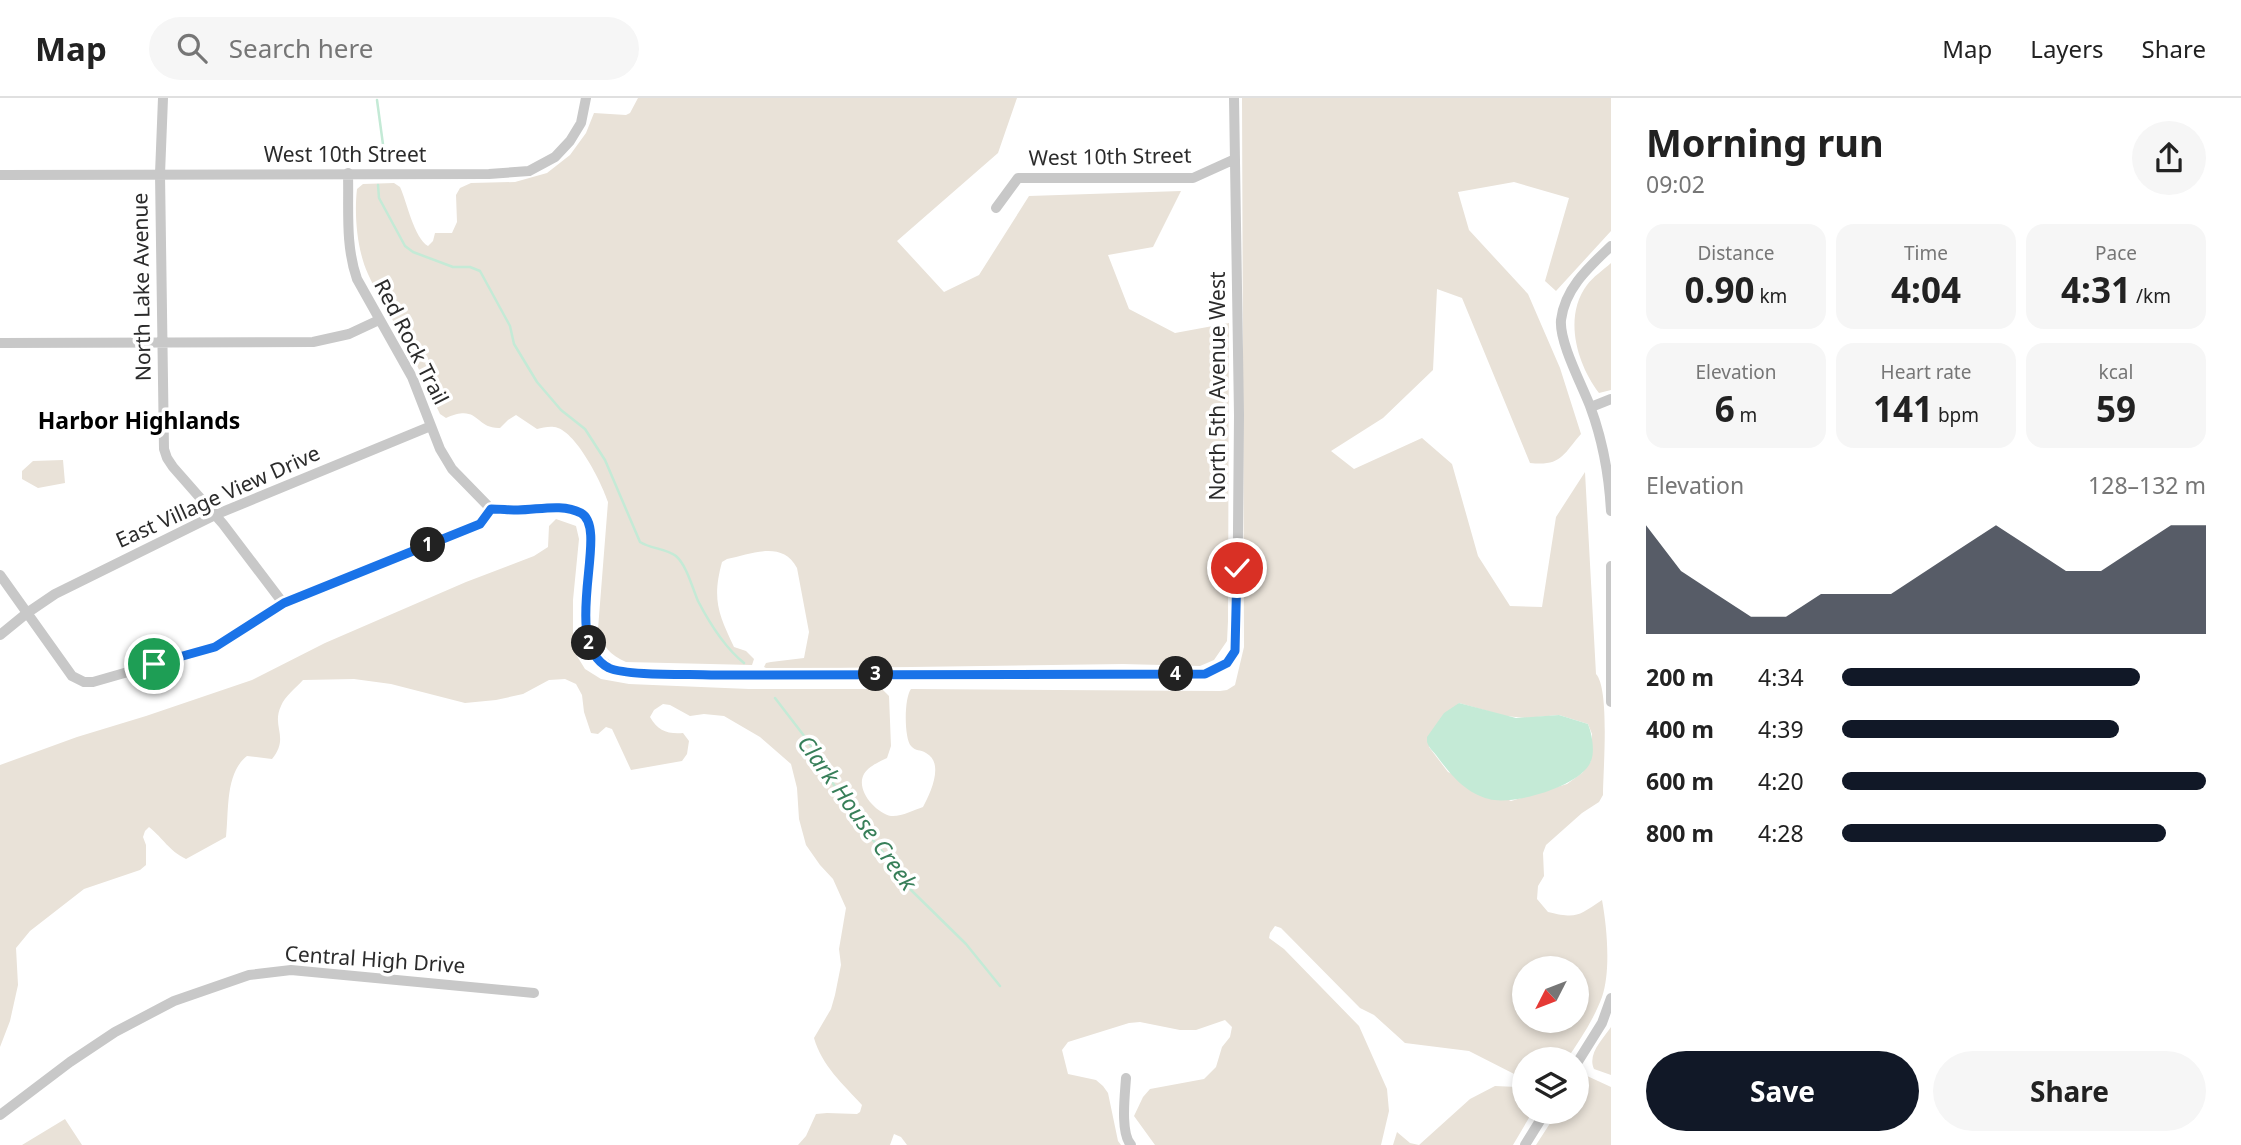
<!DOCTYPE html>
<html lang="en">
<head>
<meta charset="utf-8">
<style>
  :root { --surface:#fff; --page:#f6f6f6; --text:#222; --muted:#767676; --line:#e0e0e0; --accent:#111827 }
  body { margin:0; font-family:"Noto Sans",sans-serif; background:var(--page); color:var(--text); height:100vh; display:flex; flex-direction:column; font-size:26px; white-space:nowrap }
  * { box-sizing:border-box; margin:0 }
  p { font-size:23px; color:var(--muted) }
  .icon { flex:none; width:38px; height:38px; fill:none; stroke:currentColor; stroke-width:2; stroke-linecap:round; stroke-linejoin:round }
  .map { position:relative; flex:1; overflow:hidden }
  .panel { display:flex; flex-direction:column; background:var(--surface); width:630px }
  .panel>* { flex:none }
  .needle { width:46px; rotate:228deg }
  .controls { position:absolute; left:1512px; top:858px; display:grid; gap:14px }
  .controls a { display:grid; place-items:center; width:77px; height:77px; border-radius:50%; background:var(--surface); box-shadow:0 4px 10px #0003; font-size:35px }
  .pin { position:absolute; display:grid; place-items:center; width:60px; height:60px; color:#fff; margin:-30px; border:4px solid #fff; border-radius:50%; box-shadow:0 2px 7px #0007 }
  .km { position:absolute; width:35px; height:35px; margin:-18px; border-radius:50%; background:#222; color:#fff; font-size:19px; line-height:35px; text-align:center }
  .round { display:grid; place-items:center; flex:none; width:74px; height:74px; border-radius:37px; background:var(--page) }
  .headline { display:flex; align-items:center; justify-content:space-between; height:119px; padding:0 35px }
  h1 { font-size:38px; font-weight:700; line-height:52px }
  .figures { display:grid; grid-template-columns:repeat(3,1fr); gap:10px; height:119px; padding:7px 35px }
  .figures div { display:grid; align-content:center; border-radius:18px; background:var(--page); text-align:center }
  .figures b { font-size:35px; font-weight:700 }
  .figures small { font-size:19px; font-weight:400 }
  .figures p { font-size:19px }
  .chart { height:196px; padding:14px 35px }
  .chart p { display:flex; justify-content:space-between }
  .chart svg { width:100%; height:126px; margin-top:7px; fill:var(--accent); opacity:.7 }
  .button { display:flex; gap:14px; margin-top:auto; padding:14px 35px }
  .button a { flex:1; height:80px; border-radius:42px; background:var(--accent); color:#fff; font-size:28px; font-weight:700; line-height:80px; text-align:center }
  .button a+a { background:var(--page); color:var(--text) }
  ul { padding:0 35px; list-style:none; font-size:23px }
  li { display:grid; grid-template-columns:112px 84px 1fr; align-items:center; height:52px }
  li i { height:18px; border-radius:9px; background:var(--accent) }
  header { display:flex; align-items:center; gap:42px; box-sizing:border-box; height:98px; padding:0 35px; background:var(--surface); border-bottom:2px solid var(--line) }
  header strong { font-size:33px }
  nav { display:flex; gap:38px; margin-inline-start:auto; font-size:24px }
  .search { width:490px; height:63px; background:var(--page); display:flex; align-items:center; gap:18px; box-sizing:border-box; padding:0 24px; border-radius:38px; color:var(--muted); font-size:26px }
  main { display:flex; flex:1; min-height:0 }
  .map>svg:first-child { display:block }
  .green { fill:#e9e2d8; fill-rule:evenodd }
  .water { fill:#c4ead6 }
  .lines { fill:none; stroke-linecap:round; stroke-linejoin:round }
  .stream { stroke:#c4ead6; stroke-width:2.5 }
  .minor { stroke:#c8c8c8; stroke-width:10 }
  .route-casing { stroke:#fff; stroke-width:14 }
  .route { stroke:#1a73e8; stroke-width:9 }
  .labels { text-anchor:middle; stroke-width:7; stroke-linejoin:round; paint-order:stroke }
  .street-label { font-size:21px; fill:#2b2b2b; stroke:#fff }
  .neighbourhood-label { font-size:23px; font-weight:bold; fill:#000; stroke:#fff }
  .water-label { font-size:23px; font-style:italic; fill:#377f59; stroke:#fff }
</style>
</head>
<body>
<header>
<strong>Map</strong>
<div class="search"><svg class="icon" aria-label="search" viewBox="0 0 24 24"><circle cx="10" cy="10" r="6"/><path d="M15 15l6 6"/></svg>Search here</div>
<nav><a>Map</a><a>Layers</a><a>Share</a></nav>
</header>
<main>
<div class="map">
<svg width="1611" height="1047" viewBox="0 0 1611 1047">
  <rect width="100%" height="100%" fill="#fff"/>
  <path class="green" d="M638 0H1017L998 55 897 143 944 194 979 177 1029 98 1181 93 1153 149 1108 157 1129 211 1175 235 1229 225 1228 523 1227 543 1214 562 1200 568 1123 566 768 571 764 569 766 565 771 564 804 560 809 534 797 470C782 442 752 456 727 461L722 464C712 501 718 515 734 549L746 553 754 561 752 567 626 564C610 557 602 548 598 531L608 404C602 385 575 331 554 329 549 328 542 330 537 331L516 317 508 322 500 330C474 331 480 305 446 320L440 316C429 294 419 270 407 248 395 224 379 201 368 176 357 152 354 117 357 91L363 86 394 85 400 89C407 104 414 140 428 148L433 143 435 135H452L457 124 456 97 460 90 471 85 515 84 547 75 570 57 586 35 594 15 626 17 630 15Z
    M1242 0H1611V133L1556 193 1545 183 1569 100 1514 84 1458 94 1469 132 1528 196 1560 270 1581 336C1562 358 1561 368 1530 365L1462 200 1437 191 1433 272 1383 320 1331 353 1354 371 1422 340 1452 366 1478 458 1510 508 1542 509 1556 419 1585 374 1596 576C1610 591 1603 673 1603 697L1599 704 1582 715 1546 747 1543 755 1544 778 1538 788 1537 801 1548 814C1577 821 1578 818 1602 802 1607 829 1611 873 1602 899 1594 921 1580 942 1567 961H1524V981L1469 953 1405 945 1374 917 1360 910 1281 830 1275 828 1270 835 1269 840 1284 851 1359 928 1387 991 1389 1013 1381 1047H1155L1134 1018 1143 999 1150 991 1204 981 1216 969 1222 949 1230 939 1232 929 1225 922 1196 932H1180L1140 924 1129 925 1068 944 1062 952 1068 976 1096 982 1103 988 1108 995 1118 1043 1121 1047H907L901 1039 894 1036 890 1047H798L806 1038 816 1016 827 1015 857 1016 860 1014 862 1007C843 986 822 968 814 940L831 911 835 897 841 867 839 851 846 810 833 781 820 767 806 747 799 721 797 690 791 666 760 639 724 618 704 616 690 618 670 607 663 606 654 612 650 619C658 633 667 636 683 635L689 643 687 656 682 663 631 672 612 631 606 629 598 636 591 635 584 614 582 597 576 586 565 581 549 582 523 596 496 602 465 605 391 586 354 581 303 582C296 590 285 598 281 608 271 629 290 639 272 661L247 658C225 675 229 713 226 739L186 761C168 752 164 741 149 729L145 733 143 739 146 747V767L140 772 84 791 30 833 16 850 18 887 10 923 0 949V667L77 639 146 618 252 582 325 545 466 484 534 458 548 449 549 428 556 421 576 428 579 441 573 502V546L577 558 585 571 601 581 629 586 749 591H882L889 598 891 648 887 660C879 664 869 668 864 676 855 692 876 715 891 718 901 719 914 712 923 709 930 696 945 665 926 655 920 651 916 654 911 648 904 640 904 600 911 591L1220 593 1227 592 1235 587 1244 549ZM1459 605 1505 618 1526 620 1559 617 1588 626 1592 636 1591 663 1582 675 1567 686 1511 703 1448 674 1429 649ZM1524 870H1577V922H1524Z
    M1611 165V292L1599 295C1577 266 1563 219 1587 187 1593 179 1603 172 1611 165Z
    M63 362 65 385 38 390 22 381V373L33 363Z
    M1611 929V977L1594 971C1587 956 1603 941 1611 929Z
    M1585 977 1611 989V1047H1536L1558 1013H1577V984Z
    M1495 988 1517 989 1524 994V1013H1533L1513 1047H1393L1397 1034 1410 1045 1419 1047 1470 1001Z
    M65 1021 82 1047H22Z"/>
  <path class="water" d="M1459 605 1516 620 1559 617 1588 626C1592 636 1595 653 1591 663 1582 688 1513 708 1489 701 1465 695 1450 676 1436 657 1432 652 1429 650 1427 644V639L1444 615Z"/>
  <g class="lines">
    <path class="stream" d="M377 2 384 54
      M378 87 379 100 405 148 413 154 453 169H470L480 173 510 228 514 246 537 284 561 312 585 331 605 362 640 444C651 451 665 450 676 458 687 468 692 489 698 503 710 526 724 549 744 565
      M775 600 808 643 850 714 895 769 911 792 966 846 1000 888"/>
    <path class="minor" d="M163 0 160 76 164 351 167 360 173 369 223 426 283 505
      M348 75C349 110 345 147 357 181L412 279 440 351 452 371 491 411
      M0 77 489 76 529 73 555 59 570 43 581 25 586 0
      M996 110 1018 80H1193L1235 61
      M1611 148C1589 169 1565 190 1561 222 1559 244 1582 287 1590 308 1603 343 1609 376 1611 413
      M0 245 313 244 349 236 379 222
      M1591 309 1611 301
      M491 411C500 411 509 412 518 412 538 412 563 405 582 415 615 434 548 552 621 573L711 577 1205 576C1222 571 1232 564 1237 546L1239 317 1234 0
      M1611 468V604
      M0 477 72 578 84 584H93L215 549 283 505 480 426 491 411
      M0 537 27 515 55 496 215 417 431 328
      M1577 965 1602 925 1611 900
      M1126 980C1125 996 1120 1035 1131 1047
      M0 1017 70 964 115 934 174 903 249 877 291 872 534 895
      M1525 1047 1546 1013"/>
  </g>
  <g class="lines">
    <g class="route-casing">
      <path id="route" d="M154 566 215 549 284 505 480 426 491 411C500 411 509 412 518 412 538 412 562 405 581 415 611 431 558 544 609 570 627 578 689 576 711 577L1205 576 1227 565 1235 553 1237 470"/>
    </g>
    <use href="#route" class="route"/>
  </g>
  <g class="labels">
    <g class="street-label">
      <text x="345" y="64">West 10th Street</text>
      <text transform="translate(1110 59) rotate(-1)" y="7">West 10th Street</text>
      <text transform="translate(142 189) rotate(-91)" y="7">North Lake Avenue</text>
      <text transform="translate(411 244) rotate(63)" y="7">Red Rock Trail</text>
      <text transform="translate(1218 288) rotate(-90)" y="7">North 5th Avenue West</text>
      <text transform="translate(218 399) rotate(-24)" y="7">East Village View Drive</text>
      <text transform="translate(375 862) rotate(4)" y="7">Central High Drive</text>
    </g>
    <g class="neighbourhood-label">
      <text x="139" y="331">Harbor Highlands</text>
    </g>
    <g class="water-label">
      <text transform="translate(857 715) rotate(54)" y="8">Clark House Creek</text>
    </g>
  </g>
</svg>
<div class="controls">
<a><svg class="needle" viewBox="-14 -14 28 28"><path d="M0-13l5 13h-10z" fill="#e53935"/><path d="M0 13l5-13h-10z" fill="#767676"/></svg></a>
<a><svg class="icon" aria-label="layers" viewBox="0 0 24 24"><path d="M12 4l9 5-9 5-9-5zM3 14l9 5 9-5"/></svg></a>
</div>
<div class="pin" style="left:154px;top:566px;background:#1e9e55"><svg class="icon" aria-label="arrive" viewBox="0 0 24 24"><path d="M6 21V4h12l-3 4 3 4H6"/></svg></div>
<div class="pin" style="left:1237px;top:470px;background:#d93025"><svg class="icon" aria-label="check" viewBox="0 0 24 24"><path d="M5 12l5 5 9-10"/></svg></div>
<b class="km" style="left:428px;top:447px">1</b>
<b class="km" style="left:589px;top:545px">2</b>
<b class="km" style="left:876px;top:576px">3</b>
<b class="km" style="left:1176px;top:576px">4</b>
</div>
<section class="panel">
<div class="headline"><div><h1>Morning run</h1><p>09:02</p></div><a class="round"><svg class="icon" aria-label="share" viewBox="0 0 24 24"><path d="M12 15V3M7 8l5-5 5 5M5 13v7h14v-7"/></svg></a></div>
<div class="figures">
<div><p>Distance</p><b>0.90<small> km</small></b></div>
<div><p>Time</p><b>4:04</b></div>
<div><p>Pace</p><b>4:31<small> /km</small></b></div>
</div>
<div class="figures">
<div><p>Elevation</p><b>6<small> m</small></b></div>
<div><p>Heart rate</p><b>141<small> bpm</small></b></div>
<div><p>kcal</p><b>59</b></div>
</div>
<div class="chart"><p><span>Elevation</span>128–132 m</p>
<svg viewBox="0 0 160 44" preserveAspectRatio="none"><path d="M0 44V6L10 22L20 30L30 38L40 38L50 30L60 30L70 30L80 22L90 14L100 6L110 14L120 22L130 22L140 14L150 6L160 6V44z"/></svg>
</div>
<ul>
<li><b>200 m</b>4:34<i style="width:82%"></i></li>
<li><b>400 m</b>4:39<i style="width:76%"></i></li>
<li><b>600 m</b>4:20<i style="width:100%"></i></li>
<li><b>800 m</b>4:28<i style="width:89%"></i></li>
</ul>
<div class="button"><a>Save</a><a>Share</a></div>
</section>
</main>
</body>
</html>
